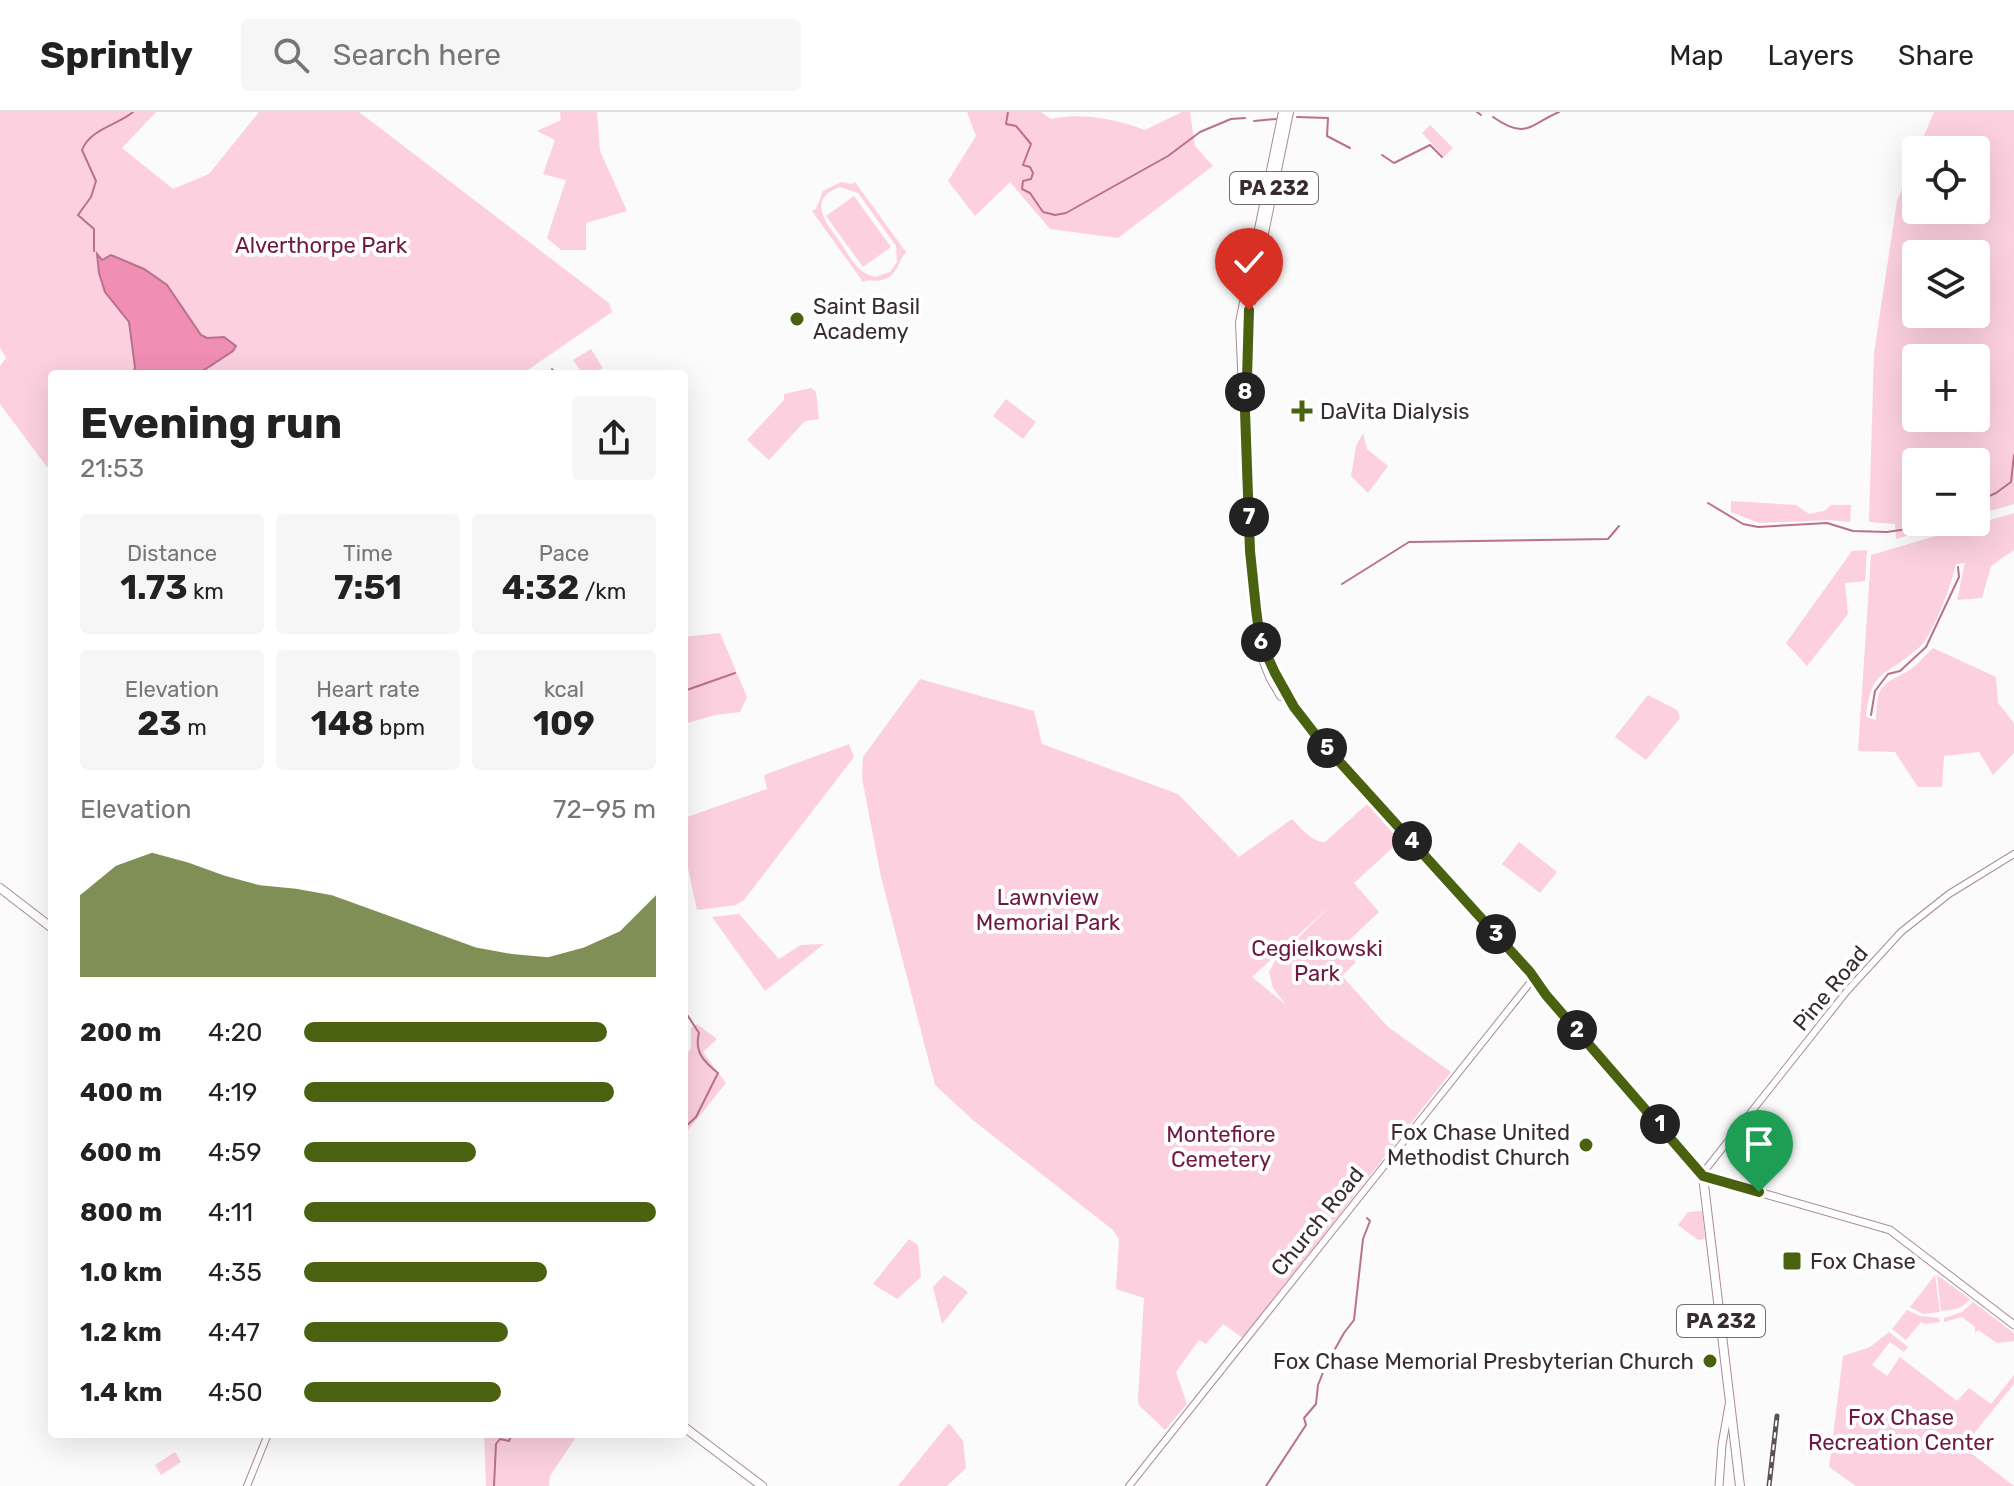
<!DOCTYPE html>
<html lang="en">
<head>
<meta charset="utf-8">
<style>
  :root { --surface:#fff; --page:#f6f6f6; --text:#222; --muted:#767676; --line:#e0e0e0; --accent:#4a610f }
  body { margin:0; font-family:Rubik,sans-serif; background:var(--page); color:var(--text); height:100vh; display:flex; flex-direction:column; font-size:30px; white-space:nowrap }
  * { box-sizing:border-box; margin:0 }
  p { font-size:26px; color:var(--muted) }
  .icon { flex:none; width:44px; height:44px; fill:none; stroke:currentColor; stroke-width:2; stroke-linecap:round; stroke-linejoin:round }
  .map { position:relative; flex:1; overflow:hidden }
  .panel { position:absolute; left:48px; top:258px; width:640px; height:1068px; display:flex; flex-direction:column; background:var(--surface); border-radius:8px; box-shadow:0 8px 32px #0002 }
  .panel>* { flex:none }
  .controls { position:absolute; left:1902px; top:24px; display:grid; gap:16px }
  .controls a { display:grid; place-items:center; width:88px; height:88px; border-radius:8px; background:var(--surface); box-shadow:0 8px 32px #0002; font-size:40px }
  .pin { position:absolute; display:grid; place-items:center; width:68px; height:68px; color:#fff; margin:-82px -34px; border-radius:50% 50% 50% 0; rotate:-45deg; box-shadow:0 0 8px #0007 }
  .pin .icon { rotate:45deg }
  .km { position:absolute; width:40px; height:40px; margin:-20px; border-radius:50%; background:#222; color:#fff; font-size:22px; line-height:40px; text-align:center }
  .round { display:grid; place-items:center; flex:none; width:84px; height:84px; border-radius:8px; background:var(--page) }
  .overview { display:flex; align-items:center; justify-content:space-between; height:136px; padding:0 32px }
  h1 { font-size:44px; font-weight:700; line-height:60px }
  .metrics { display:grid; grid-template-columns:repeat(3,1fr); gap:12px; height:136px; padding:8px 32px }
  .metrics div { display:grid; align-content:center; border-radius:8px; background:var(--page); text-align:center }
  .metrics b { font-size:34px; font-weight:700 }
  .metrics small { font-size:22px; font-weight:400 }
  .metrics p { font-size:22px }
  .chart { height:224px; padding:16px 32px }
  .chart p { display:flex; justify-content:space-between }
  .chart svg { width:100%; height:144px; margin-top:8px; fill:var(--accent); opacity:.7 }
  ul { padding:0 32px; list-style:none; font-size:26px }
  li { display:grid; grid-template-columns:128px 96px 1fr; align-items:center; height:60px }
  li i { height:20px; border-radius:10px; background:var(--accent) }
  header { display:flex; align-items:center; gap:48px; box-sizing:border-box; height:112px; padding:0 40px; background:var(--surface); border-bottom:2px solid var(--line) }
  header strong { font-size:38px }
  nav { display:flex; gap:44px; margin-inline-start:auto; font-size:28px }
  .search { width:560px; height:72px; background:var(--page); display:flex; align-items:center; gap:20px; box-sizing:border-box; padding:0 28px; border-radius:8px; color:var(--muted); font-size:30px }
  .map>svg:first-child { display:block }
  .green { fill:#fcd0df; fill-rule:evenodd }
  .water { fill:#f08eb4; stroke:#b9718c; stroke-width:2 }
  .lines { fill:none; stroke-linecap:round; stroke-linejoin:round }
  .stream { stroke:#b9718c; stroke-width:2 }
  .tertiary-casing { stroke:#aa8b95; stroke-width:8 }
  .secondary-casing { stroke:#aa8b95; stroke-width:9 }
  .primary-casing { stroke:#aa8b95; stroke-width:10 }
  .tertiary { stroke:#fff; stroke-width:6 }
  .secondary { stroke:#fff; stroke-width:7 }
  .primary { stroke:#fff; stroke-width:8 }
  .rail-casing { stroke:#5c5255; stroke-width:5 }
  .rail { stroke:#fff; stroke-width:2; stroke-dasharray:6; stroke-linecap:butt }
  .route-casing { stroke:#fff; stroke-width:16 }
  .route { stroke:#4a610f; stroke-width:10 }
  .poi-dot { fill:#4a610f; stroke:#fff; stroke-width:3 }
  .labels { text-anchor:middle; stroke-width:8; stroke-linejoin:round; paint-order:stroke }
  .shield { fill:#fff; stroke:#746b6e; stroke-width:2 }
  .shield-label { font-size:20px; font-weight:bold; fill:#382c30 }
  .park-label { font-size:22px; fill:#6f1942; stroke:#fff }
  .poi-label { font-size:22px; fill:#382c30; stroke:#fff; text-anchor:start }
  .street-label { font-size:22px; fill:#382c30; stroke:#fff }
</style>
</head>
<body>
<header>
<strong>Sprintly</strong>
<div class="search"><svg class="icon" aria-label="search" viewBox="0 0 24 24"><circle cx="10" cy="10" r="6"/><path d="M15 15l6 6"/></svg>Search here</div>
<nav><a>Map</a><a>Layers</a><a>Share</a></nav>
</header>
<div class="map">
<svg width="2014" height="1374" viewBox="0 0 2014 1374">
  <rect width="100%" height="100%" fill="#fbfbfb"/>
  <path class="green" d="M0 0H156L122 36 173 77 209 62 259 0H359L609 191 612 200 522 262H52V352L47 355 0 292V254L6 246 0 235Z
    M560 0H597L600 39 627 99 586 111V138H561L547 126 566 68 543 62 555 28 537 19 561 8Z
    M967 0H1041L1051 7C1080 0 1116 7 1145 18L1182 0H1190L1195 34 1213 54 1118 126 1050 117 1010 70 975 104 948 69 976 24Z
    M1934 0H2014V392L1976 403V350H1916V410H1952L1896 427 1895 412 1869 410 1874 241 1897 89 1916 44V98H1976V38H1918ZM1916 142H1976V202H1916ZM1916 246H1976V306H1916Z
    M1430 13 1453 36 1444 45 1422 21Z
    M841 70 852 72 855 70 906 140C898 149 898 164 882 168 874 170 870 167 863 170L812 99 816 97 823 79ZM840 75 858 81 896 134 897 150 890 160 875 165C857 161 850 145 840 130 826 111 806 87 840 75Z
    M854 84 891 135 863 155 826 104Z
    M591 237 603 256 593 262H583L573 248Z
    M811 276 816 280 819 307 805 309 769 348 747 328 784 288V282Z
    M1006 287 1036 310 1023 327 993 304Z
    M1363 321 1367 337 1388 354 1368 381 1351 364 1356 334Z
    M1731 389 1796 393 1809 402 1824 399 1831 393H1851L1850 410 1828 408 1759 411 1731 400Z
    M2014 401V438L1991 454 1982 486 1957 488 1965 451 1956 452C1951 474 1937 510 1925 529 1922 534 1916 538 1911 542 1879 568 1872 559 1866 605L1876 608C1878 580 1876 574 1903 562 1914 557 1924 544 1933 536L1996 565 1998 591 2014 611V641L1993 663 1979 640 1944 644 1942 675H1918L1895 640 1858 639 1871 443Z
    M1867 438 1865 469 1845 471 1848 502 1807 554 1786 531 1852 439Z
    M720 521 747 585 740 600 715 603 684 612V525Z
    M920 567 1034 599 1042 632 1178 682 1239 745 1292 707C1301 716 1311 730 1325 730L1367 692 1400 729 1354 771 1379 800 1343 834 1356 850 1324 881 1343 865 1388 915 1451 960 1243 1226 1223 1212 1206 1232 1199 1228 1176 1260 1187 1292 1165 1318 1139 1293 1138 1287 1144 1186 1116 1177 1119 1127 1113 1118 974 1009 935 973 881 765 862 666 863 645ZM1329 795 1275 849 1269 860 1273 876 1286 893 1252 865Z
    M1648 583 1677 598 1680 606 1646 648 1615 625Z
    M849 632 854 645 744 788 736 793 697 798 684 738V706L767 677 764 663Z
    M1519 730 1557 760 1540 781 1502 752Z
    M739 802 779 847 801 833 824 832 765 879 712 805Z
    M697 912 717 927 703 940 726 971 684 1023V946L691 936V916Z
    M1702 1099 1705 1127 1698 1128 1678 1113 1688 1100Z
    M909 1127 918 1133 921 1165 897 1187 873 1172Z
    M944 1163 968 1180 942 1212 933 1175Z
    M1935 1163 1940 1200 1923 1202 1910 1195Z
    M1937 1163 1970 1187C1962 1197 1954 1198 1941 1199Z
    M1973 1190 2014 1221V1229L1997 1231 1978 1218 1975 1221V1215L1962 1205 1944 1210V1206L1962 1200Z
    M1907 1198 1920 1204 1939 1206 1940 1210 1925 1212 1921 1210 1906 1228 1892 1217Z
    M1889 1220 1908 1235 1904 1240 1890 1230 1872 1253 1887 1264 1900 1245 1957 1289 1969 1276 1991 1292 2014 1263V1272L1963 1335 2014 1374H1856L1829 1355 1843 1244 1870 1235Z
    M949 1311 963 1329 966 1356 947 1374H898Z
    M484 1322H571L576 1325 550 1364 549 1374H486Z
    M175 1340 181 1350 161 1363 155 1353Z"/>
  <path class="water" d="M97 142 102 148 111 143 144 157 167 173 201 223 207 226 224 225 236 234 233 239 198 262H133L135 255 129 210 105 180 99 161Z"/>
  <g class="lines">
    <path class="stream" d="M1008 0 1006 12 1016 14 1031 32 1023 53 1030 55 1033 61 1031 67 1023 69 1022 77 1030 81 1043 100 1055 103 1066 101 1168 44 1200 20 1231 7 1245 6
      M1477 0 1481 3
      M1297 5 1328 6 1327 24 1350 36
      M1493 5C1526 28 1529 13 1559 0
      M1254 9 1276 7
      M1382 43 1394 51 1430 33 1442 45
      M94 139V117L78 103 91 85 96 69 82 38C90 17 118 13 133 0
      M552 257 556 262
      M1976 390 1996 381 2011 370 2014 343
      M1708 391 1743 412 1758 415 1827 411 1853 419 1887 420 1914 416 1928 410
      M1342 472 1409 430 1608 427 1619 414
      M684 579 735 561
      M1871 603 1875 579 1888 562 1900 559 1926 535 1959 465 1958 455
      M684 1016 696 1005 718 961C704 950 694 940 699 921L686 901
      M494 1374 496 1332 500 1327 509 1329 512 1322
      M1266 1374 1306 1313 1304 1306 1316 1292 1318 1273 1326 1253 1344 1221 1354 1208 1363 1127 1370 1109 1367 1106"/>
    <g class="tertiary-casing">
      <path id="tertiary" d="M1703 1064 1706 1057 1847 879 1901 820 1949 782 2014 742
        M247 1374 268 1322
        M1129 1374 1533 867"/>
    </g>
    <g class="secondary-casing">
      <path id="secondary" d="M1703 1064 1890 1118 2014 1213
        M1719 1374 1722 1333 1729 1293"/>
    </g>
    <g class="primary-casing">
      <path id="primary" d="M1246 235 1252 179 1289 0
        M1260 528 1281 574 1318 626 1530 860 1540 875 1703 1064 1740 1374
        M1281 584 1270 565 1259 537 1250 439 1240 210 1283 0
        M0 776 52 816
        M684 1315 762 1374"/>
    </g>
    <use href="#tertiary" class="tertiary"/>
    <use href="#secondary" class="secondary"/>
    <use href="#primary" class="primary"/>
    <g class="rail-casing">
      <path id="rail" d="M1769 1374 1777 1304"/>
    </g>
    <use href="#rail" class="rail"/>
  </g>
  <g class="lines">
    <g class="route-casing">
      <path id="route" d="M1249 198 1247 266 1244 271 1250 439 1256 497 1260 528 1275 561 1294 595 1318 626 1530 860 1546 883 1703 1064 1759 1080"/>
    </g>
    <use href="#route" class="route"/>
  </g>
  <g class="poi-dot">
    <circle cx="797" cy="207" r="8"/>
    <path d="M1298 287h8v8h8v8h-8v8h-8v-8h-8v-8h8z"/>
    <circle cx="1586" cy="1033" r="8"/>
    <rect x="1782" y="1139" width="20" height="20" rx="4"/>
    <circle cx="1710" cy="1249" r="8"/>
  </g>
  <g class="labels">
    <g class="shield">
      <rect x="1230" y="60" width="88" height="32" rx="6"/>
      <rect x="1677" y="1193" width="88" height="32" rx="6"/>
    </g>
    <g class="shield-label">
      <text x="1274" y="83">PA 232</text>
      <text x="1721" y="1216">PA 232</text>
    </g>
    <g class="park-label">
      <text x="321" y="141">Alverthorpe Park</text>
      <text x="1048" y="793">Lawnview<tspan x="1048" dy="25">Memorial Park</tspan></text>
      <text x="1317" y="844">Cegielkowski<tspan x="1317" dy="25">Park</tspan></text>
      <text x="1221" y="1030">Montefiore<tspan x="1221" dy="25">Cemetery</tspan></text>
      <text x="1901" y="1313">Fox Chase<tspan x="1901" dy="25">Recreation Center</tspan></text>
    </g>
    <g class="poi-label">
      <text x="813" y="202">Saint Basil<tspan x="813" dy="25">Academy</tspan></text>
      <text x="1320" y="307">DaVita Dialysis</text>
      <text x="1570" y="1028" text-anchor="end">Fox Chase United<tspan x="1570" dy="25">Methodist Church</tspan></text>
      <text x="1810" y="1157">Fox Chase</text>
      <text x="1694" y="1257" text-anchor="end">Fox Chase Memorial Presbyterian Church</text>
    </g>
    <g class="street-label">
      <text transform="translate(1830 876) rotate(-50)" y="8">Pine Road</text>
      <text transform="translate(1317 1109) rotate(-51)" y="8">Church Road</text>
    </g>
  </g>
</svg>
<div class="controls">
<a><svg class="icon" aria-label="locate" viewBox="0 0 24 24"><circle cx="12" cy="12" r="6"/><path d="M12 2v4M12 18v4M2 12h4M18 12h4"/></svg></a>
<a><svg class="icon" aria-label="layers" viewBox="0 0 24 24"><path d="M12 4l9 5-9 5-9-5zM3 14l9 5 9-5"/></svg></a>
<a>+</a>
<a>−</a>
</div>
<div class="pin" style="left:1759px;top:1080px;background:#1e9e55"><svg class="icon" aria-label="arrive" viewBox="0 0 24 24"><path d="M6 21V4h12l-3 4 3 4H6"/></svg></div>
<div class="pin" style="left:1249px;top:198px;background:#d93025"><svg class="icon" aria-label="check" viewBox="0 0 24 24"><path d="M5 12l5 5 9-10"/></svg></div>
<b class="km" style="left:1660px;top:1012px">1</b>
<b class="km" style="left:1577px;top:918px">2</b>
<b class="km" style="left:1496px;top:822px">3</b>
<b class="km" style="left:1412px;top:729px">4</b>
<b class="km" style="left:1327px;top:636px">5</b>
<b class="km" style="left:1261px;top:530px">6</b>
<b class="km" style="left:1249px;top:405px">7</b>
<b class="km" style="left:1245px;top:280px">8</b>
<section class="panel">
<div class="overview"><div><h1>Evening run</h1><p>21:53</p></div><a class="round"><svg class="icon" aria-label="share" viewBox="0 0 24 24"><path d="M12 15V3M7 8l5-5 5 5M5 13v7h14v-7"/></svg></a></div>
<div class="metrics">
<div><p>Distance</p><b>1.73<small> km</small></b></div>
<div><p>Time</p><b>7:51</b></div>
<div><p>Pace</p><b>4:32<small> /km</small></b></div>
</div>
<div class="metrics">
<div><p>Elevation</p><b>23<small> m</small></b></div>
<div><p>Heart rate</p><b>148<small> bpm</small></b></div>
<div><p>kcal</p><b>109</b></div>
</div>
<div class="chart"><p><span>Elevation</span>72–95 m</p>
<svg viewBox="0 0 160 44" preserveAspectRatio="none"><path d="M0 44V19L10 10L20 6L30 9L40 13L50 16L60 17L70 19L80 23L90 27L100 31L110 35L120 37L130 38L140 35L150 30L160 19V44z"/></svg>
</div>
<ul>
<li><b>200 m</b>4:20<i style="width:86%"></i></li>
<li><b>400 m</b>4:19<i style="width:88%"></i></li>
<li><b>600 m</b>4:59<i style="width:49%"></i></li>
<li><b>800 m</b>4:11<i style="width:100%"></i></li>
<li><b>1.0 km</b>4:35<i style="width:69%"></i></li>
<li><b>1.2 km</b>4:47<i style="width:58%"></i></li>
<li><b>1.4 km</b>4:50<i style="width:56%"></i></li>
</ul>
</section>
</div>
</body>
</html>
